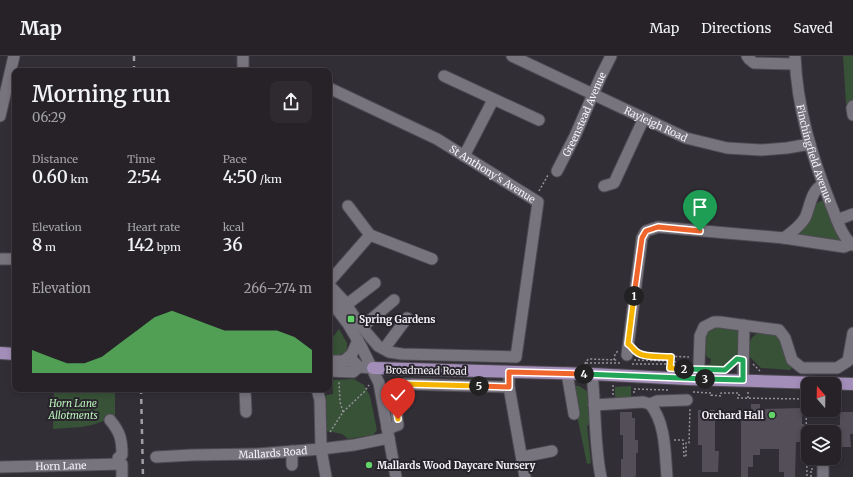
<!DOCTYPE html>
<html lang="en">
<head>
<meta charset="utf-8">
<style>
  :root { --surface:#262228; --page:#2e2a30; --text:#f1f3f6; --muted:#a4a4a8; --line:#423f45; --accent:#63d469 }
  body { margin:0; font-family:Merriweather,serif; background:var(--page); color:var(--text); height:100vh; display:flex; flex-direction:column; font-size:15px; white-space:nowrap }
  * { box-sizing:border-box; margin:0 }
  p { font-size:13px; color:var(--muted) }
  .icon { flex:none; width:22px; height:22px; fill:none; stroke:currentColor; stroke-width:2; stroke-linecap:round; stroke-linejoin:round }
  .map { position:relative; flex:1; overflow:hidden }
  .side { position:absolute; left:12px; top:12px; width:320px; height:324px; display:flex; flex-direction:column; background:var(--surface); border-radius:8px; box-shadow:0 2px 6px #0003,0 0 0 1px var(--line) }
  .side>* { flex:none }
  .needle { width:26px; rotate:340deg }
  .fabs { position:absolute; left:801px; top:321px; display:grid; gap:8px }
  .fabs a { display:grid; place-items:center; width:40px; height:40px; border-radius:8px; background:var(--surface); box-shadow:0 2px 6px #0003,0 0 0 1px var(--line); font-size:20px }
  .pin { position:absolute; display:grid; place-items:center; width:34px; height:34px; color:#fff; margin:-41px -17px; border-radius:50% 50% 50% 0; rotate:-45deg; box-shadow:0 0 4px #0007 }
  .pin .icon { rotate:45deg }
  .km { position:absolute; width:20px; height:20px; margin:-10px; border-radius:50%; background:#222; color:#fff; font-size:11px; line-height:20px; text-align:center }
  .round { display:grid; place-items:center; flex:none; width:42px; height:42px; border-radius:8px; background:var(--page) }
  .overview { display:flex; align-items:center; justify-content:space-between; height:68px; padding:0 20px }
  h1 { font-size:22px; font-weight:600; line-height:30px }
  .stats { display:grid; grid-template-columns:repeat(3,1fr); gap:6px; height:68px; padding:4px 20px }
  .stats div { display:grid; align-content:center }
  .stats b { font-size:17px; font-weight:600 }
  .stats small { font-size:11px; font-weight:400 }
  .stats p { font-size:11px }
  .chart { height:112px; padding:8px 20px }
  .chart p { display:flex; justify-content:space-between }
  .chart svg { width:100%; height:72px; margin-top:4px; fill:var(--accent); opacity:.7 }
  header { display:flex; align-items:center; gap:24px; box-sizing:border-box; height:56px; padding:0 20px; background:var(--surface); border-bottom:1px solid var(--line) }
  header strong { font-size:19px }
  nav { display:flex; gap:22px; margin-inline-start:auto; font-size:14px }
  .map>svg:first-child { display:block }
  .green { fill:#375237 }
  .building { fill:#534e57 }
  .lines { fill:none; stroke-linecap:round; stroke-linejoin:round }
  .minor-casing { stroke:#4e4b52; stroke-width:13 }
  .major-casing { stroke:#4e4b52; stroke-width:14 }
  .path { stroke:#959198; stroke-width:1.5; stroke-dasharray:2 2; stroke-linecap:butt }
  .minor { stroke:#78747e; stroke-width:11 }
  .major { stroke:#a38db9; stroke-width:12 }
  .rail { stroke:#a29ea5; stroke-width:2.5; stroke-dasharray:5 5; stroke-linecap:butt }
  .split-1-casing { stroke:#fff; stroke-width:8 }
  .split-2-casing { stroke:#fff; stroke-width:8 }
  .split-3-casing { stroke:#fff; stroke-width:8 }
  .split-4-casing { stroke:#fff; stroke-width:8 }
  .split-5-casing { stroke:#fff; stroke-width:8 }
  .split-6-casing { stroke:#fff; stroke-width:8 }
  .split-1 { stroke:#f0652b; stroke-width:5 }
  .split-2 { stroke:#f5b400; stroke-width:5 }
  .split-3 { stroke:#22a559; stroke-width:5 }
  .split-4 { stroke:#22a559; stroke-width:5 }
  .split-5 { stroke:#f0652b; stroke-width:5 }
  .split-6 { stroke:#f5b400; stroke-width:5 }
  .poi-dot { fill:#63d469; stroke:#28242c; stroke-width:1.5 }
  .labels { text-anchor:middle; stroke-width:4; stroke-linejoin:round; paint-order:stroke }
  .street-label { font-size:10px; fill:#f4f1f7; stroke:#28242c }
  .poi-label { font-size:10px; font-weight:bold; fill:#f4f1f7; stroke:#28242c; text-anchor:start }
  .park-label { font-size:10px; font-style:italic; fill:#b8f0b7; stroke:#28242c }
</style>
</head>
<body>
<header>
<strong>Map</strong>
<nav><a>Map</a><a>Directions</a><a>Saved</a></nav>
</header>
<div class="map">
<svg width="853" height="421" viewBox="0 0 853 421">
  <rect width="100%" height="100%" fill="#322e36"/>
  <path class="green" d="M843 0H853V48H846Z
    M820 145H824L840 179V183L838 186 802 182 800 178 801 174 814 150Z
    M710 270 737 272 741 275 739 299C725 314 719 313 700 312V309L710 308 711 303 707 301C703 292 704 277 710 270Z
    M339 273 347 287V295L341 299H329V286Z
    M759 276C764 277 770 276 775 278 782 281 790 304 792 312L790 314 761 312 749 300C749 288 748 283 759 276Z
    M354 323 364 329 370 340 377 374 373 379 348 383 342 378 327 375 326 339 333 338 332 324Z
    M571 330H579L587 335 590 368 587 370 591 407 587 408Z
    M631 330V341L615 342V331Z
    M54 333H115V361L92 369 81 371 53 373Z"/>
  <path class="building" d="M751 348H760V353L802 352V368H804V386H796L795 421H784V416H779V393H760V399H753V411H748V421H741V353H751Z
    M698 354H715V395H719L718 416H702V389H698Z
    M620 356H632V362H635V384H638V397H636V420L634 421H621V403H623V379H620Z
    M840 356H853V378H850L851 391H834V376H831V370L840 369Z"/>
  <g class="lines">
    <g class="minor-casing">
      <g id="minor">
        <path id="s1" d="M512 0 686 82 727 92 761 94 787 92 810 88"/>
        <path d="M747 0 749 3 754 7 795 8"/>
        <path id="s2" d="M795 0C797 52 812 101 831 149 837 163 841 180 853 189"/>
        <path d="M243 15V0"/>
        <path d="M444 20 539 64"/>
        <path id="s3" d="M329 32 437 83 538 146 516 301 402 298 389 296 378 290 360 269 343 244 329 229"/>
        <path d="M853 50 852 52 853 59"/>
        <path d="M0 60 14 0"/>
        <path d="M464 100 493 44"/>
        <path id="s4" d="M557 115 575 80 601 20 611 0"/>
        <path d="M604 130 614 127 644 62"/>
        <path d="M348 150 370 179 432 203"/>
        <path d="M837 164 853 158"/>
        <path d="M784 182 844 191 851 188"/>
        <path d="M0 203H15"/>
        <path d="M329 226 370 179"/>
        <path d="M329 243 348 268 361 290 379 327 396 421"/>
        <path d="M346 249 375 227"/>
        <path d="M362 271 394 244"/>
        <path d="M384 293 407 262"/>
        <path d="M627 299 642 182 646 175 658 171 784 182C791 177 800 170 805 162 810 152 811 133 823 129"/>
        <path d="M329 305H353L359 311 373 312"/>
        <path d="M344 305 352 298 358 284"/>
        <path d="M699 308 700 280 704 271 714 266H720L779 274 785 282 792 304 802 312H837L848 305 853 277"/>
        <path d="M329 315 353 316 359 311"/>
        <path d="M509 316V331L525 421"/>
        <path d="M567 317 574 358"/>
        <path d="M592 318C596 353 594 387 601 421"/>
        <path d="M743 324 744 269"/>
        <path d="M245 333 246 356"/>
        <path d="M317 333 320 344 321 393 326 421"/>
        <path d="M650 348C666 367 665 398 667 421"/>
        <path d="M594 349 643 346 650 348 657 345 687 344"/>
        <path d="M110 364C120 376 122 383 122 399L118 402V408"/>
        <path d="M387 372 393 371 398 369 394 337 396 332 404 328 509 331"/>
        <path d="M292 395V409"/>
        <path id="s5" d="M156 401 192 399 257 398 321 393 354 389 389 382"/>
        <path d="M522 401 552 395"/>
        <path d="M823 402V421"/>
        <path id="s6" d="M0 411 122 408V421"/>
      </g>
    </g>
    <g class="major-casing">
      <path id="major" d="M0 297 15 298
        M373 312 592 318 687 323 853 328"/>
    </g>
    <path class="path" d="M539 135 548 119 549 118
      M636 296 642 299 689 301
      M614 304 615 298 618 295
      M634 304 671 305 690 309
      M586 307H622
      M585 308 586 305 589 303 618 304
      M632 308H670
      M753 308 760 315
      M670 312 671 301
      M725 313 734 306
      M693 336 711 337V340
      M634 337V333L669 334
      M613 339V329
      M711 339 721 340V337H739V342
      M737 342 806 343 807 421
      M748 342V334
      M343 356 364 336 369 329
      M330 376 343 356 340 346 339 326
      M674 384H683L684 400 686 401V387H689L690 353
      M811 421V413H813"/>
    <use href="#minor" class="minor"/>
    <use href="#major" class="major"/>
    <path class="rail" d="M134 0V15
      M141 333 143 421"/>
  </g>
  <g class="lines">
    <g class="split-1-casing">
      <path id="split-1" d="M634 240 642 182 646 175 658 171 700 175"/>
    </g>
    <g class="split-2-casing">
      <path id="split-2" d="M634 240 628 288C632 290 633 294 638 297 646 302 661 300 671 301L670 312 684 313"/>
    </g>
    <g class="split-3-casing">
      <path id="split-3" d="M684 313 725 314 737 303 743 304V324L705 323"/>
    </g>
    <g class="split-4-casing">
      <path id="split-4" d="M584 318 705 323"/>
    </g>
    <g class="split-5-casing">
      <path id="split-5" d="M479 330 509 331V316L584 318"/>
    </g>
    <g class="split-6-casing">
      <path id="split-6" d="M398 363 394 338 396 332 404 328 479 330"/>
    </g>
    <use href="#split-1" class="split-1"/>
    <use href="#split-2" class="split-2"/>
    <use href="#split-3" class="split-3"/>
    <use href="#split-4" class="split-4"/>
    <use href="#split-5" class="split-5"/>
    <use href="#split-6" class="split-6"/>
  </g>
  <g class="poi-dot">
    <rect x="347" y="259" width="8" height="8" rx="2"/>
    <circle cx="772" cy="359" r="4"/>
    <circle cx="369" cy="409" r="4"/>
  </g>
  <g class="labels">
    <g class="street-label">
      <text dy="4" stroke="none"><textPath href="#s4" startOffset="63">Greenstead Avenue</textPath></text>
      <text dy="4" stroke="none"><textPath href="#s1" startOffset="159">Rayleigh Road</textPath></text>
      <text dy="4" stroke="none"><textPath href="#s2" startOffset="100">Finchingfield Avenue</textPath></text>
      <text dy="4" stroke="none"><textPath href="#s3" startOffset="185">St Anthony's Avenue</textPath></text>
      <text transform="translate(426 314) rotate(1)" y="4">Broadmead Road</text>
      <text dy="4" stroke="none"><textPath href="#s5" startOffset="117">Mallards Road</textPath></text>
      <text dy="4" stroke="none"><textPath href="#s6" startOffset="61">Horn Lane</textPath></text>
    </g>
    <g class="poi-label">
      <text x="359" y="267">Spring Gardens</text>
      <text x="764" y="363" text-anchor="end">Orchard Hall</text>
      <text x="377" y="413">Mallards Wood Daycare Nursery</text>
    </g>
    <g class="park-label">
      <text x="73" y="351">Horn Lane<tspan x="73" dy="12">Allotments</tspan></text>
    </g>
  </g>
</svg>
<div class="fabs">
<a><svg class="needle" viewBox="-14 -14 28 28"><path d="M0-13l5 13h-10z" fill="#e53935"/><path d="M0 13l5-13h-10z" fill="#a4a4a8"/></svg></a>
<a><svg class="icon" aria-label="layers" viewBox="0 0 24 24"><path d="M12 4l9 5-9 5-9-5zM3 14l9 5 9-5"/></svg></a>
</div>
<div class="pin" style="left:700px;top:175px;background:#1e9e55"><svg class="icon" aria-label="arrive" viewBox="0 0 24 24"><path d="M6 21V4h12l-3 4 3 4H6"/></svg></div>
<div class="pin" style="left:398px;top:363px;background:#d93025"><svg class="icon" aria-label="check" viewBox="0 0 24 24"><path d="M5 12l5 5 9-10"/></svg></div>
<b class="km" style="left:634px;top:240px">1</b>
<b class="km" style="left:684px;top:313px">2</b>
<b class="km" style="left:705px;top:323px">3</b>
<b class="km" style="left:584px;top:318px">4</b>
<b class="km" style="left:479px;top:330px">5</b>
<section class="side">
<div class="overview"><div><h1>Morning run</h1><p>06:29</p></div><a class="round"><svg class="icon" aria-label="share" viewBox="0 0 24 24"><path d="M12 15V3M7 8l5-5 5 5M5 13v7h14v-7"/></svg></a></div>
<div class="stats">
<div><p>Distance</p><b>0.60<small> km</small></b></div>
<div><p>Time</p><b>2:54</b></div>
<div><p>Pace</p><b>4:50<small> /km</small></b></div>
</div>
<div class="stats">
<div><p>Elevation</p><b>8<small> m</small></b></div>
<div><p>Heart rate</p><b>142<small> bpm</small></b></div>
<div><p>kcal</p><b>36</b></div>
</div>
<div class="chart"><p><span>Elevation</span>266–274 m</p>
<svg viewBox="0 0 160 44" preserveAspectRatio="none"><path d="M0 44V30L10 34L20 38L30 38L40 34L50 26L60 18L70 10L80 6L90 10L100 14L110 18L120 18L130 18L140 18L150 22L160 30V44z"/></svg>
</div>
</section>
</div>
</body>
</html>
